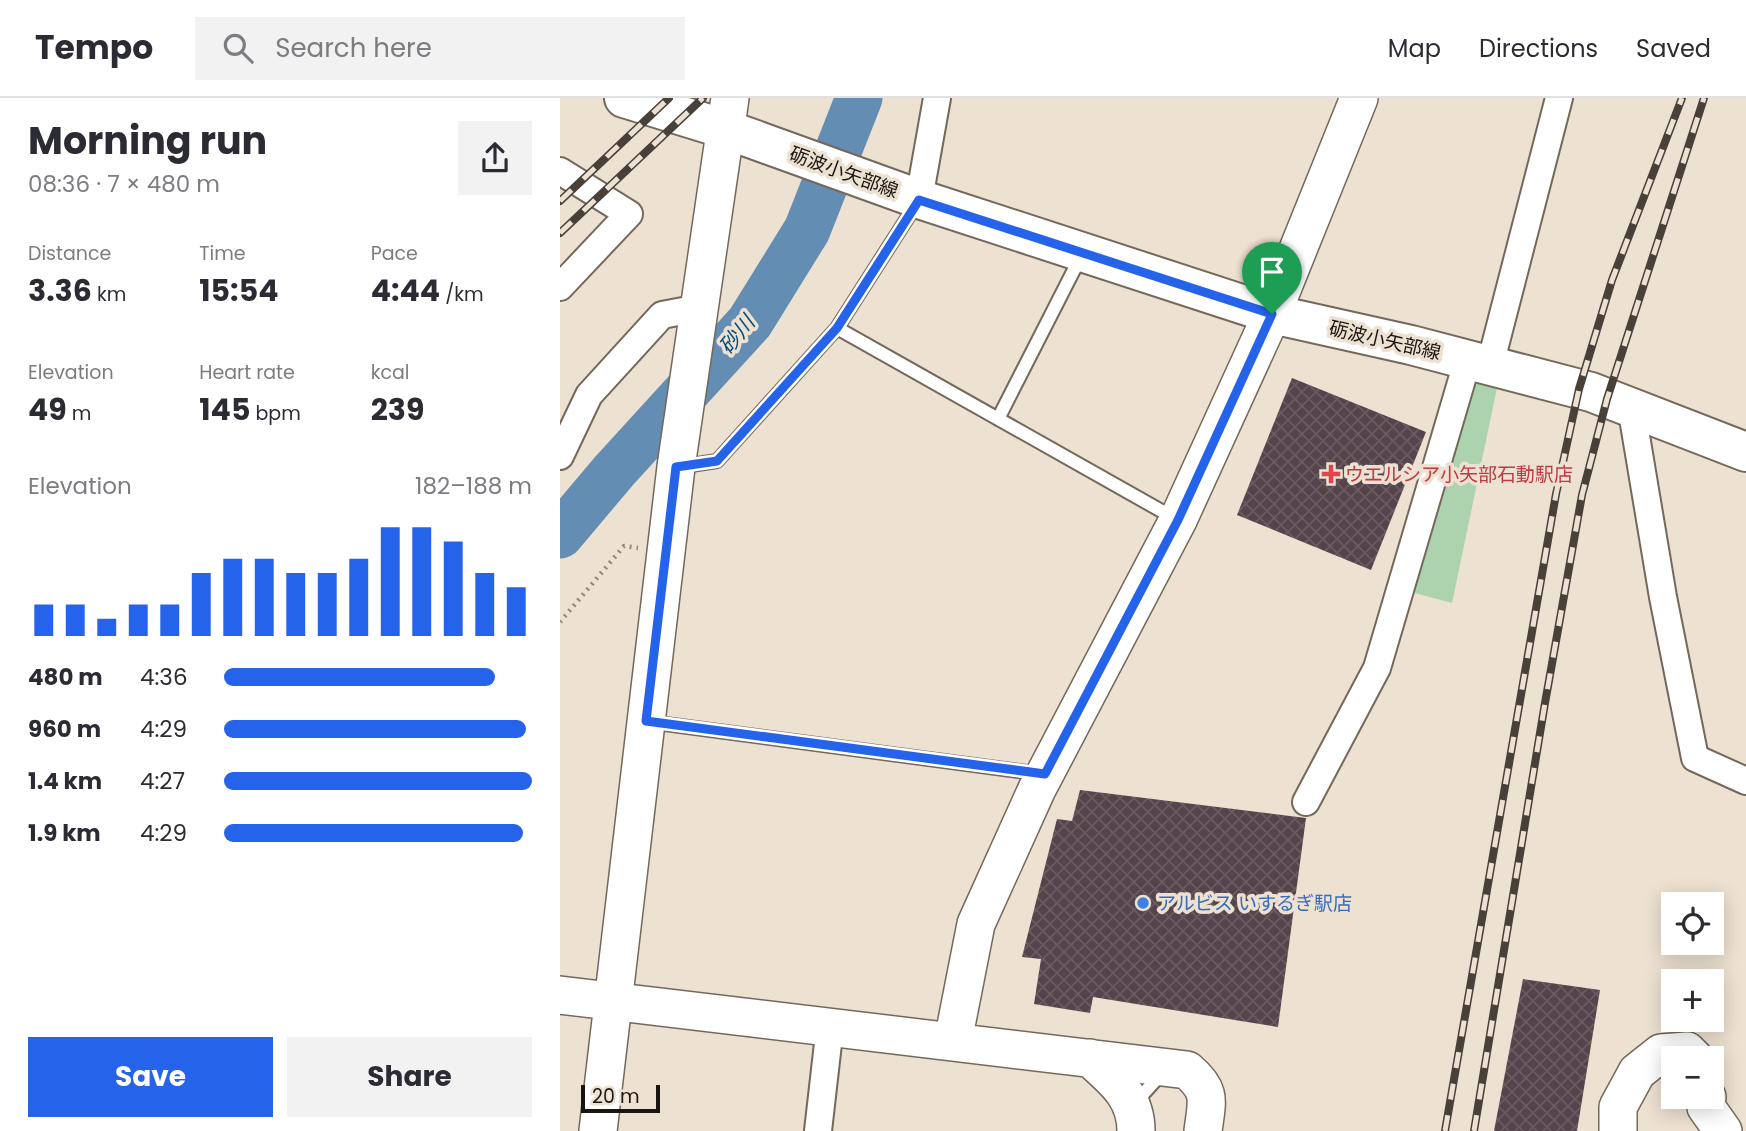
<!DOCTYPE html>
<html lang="en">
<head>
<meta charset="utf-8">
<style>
  :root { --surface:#fff; --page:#f2f2f3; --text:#2b2b33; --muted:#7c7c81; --line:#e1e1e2; --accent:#2563eb }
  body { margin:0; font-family:Poppins,"Noto Sans JP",sans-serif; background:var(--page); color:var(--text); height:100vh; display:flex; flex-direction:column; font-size:26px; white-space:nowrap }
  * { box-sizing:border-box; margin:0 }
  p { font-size:23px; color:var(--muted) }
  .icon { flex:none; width:38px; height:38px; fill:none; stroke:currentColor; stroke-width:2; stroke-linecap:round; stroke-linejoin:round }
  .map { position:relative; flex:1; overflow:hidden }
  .details { display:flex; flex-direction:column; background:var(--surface); width:560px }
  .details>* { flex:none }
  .fabs { position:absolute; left:1101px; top:794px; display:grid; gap:14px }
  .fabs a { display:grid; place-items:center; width:63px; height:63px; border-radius:0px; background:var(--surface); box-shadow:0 4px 18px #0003; font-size:35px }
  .scale { position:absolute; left:21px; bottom:18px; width:79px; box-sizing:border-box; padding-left:7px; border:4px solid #1a1510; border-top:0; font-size:19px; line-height:24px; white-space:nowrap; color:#1a1510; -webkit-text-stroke:5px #ede1d1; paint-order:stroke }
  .pin { position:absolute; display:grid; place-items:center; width:60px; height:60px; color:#fff; margin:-72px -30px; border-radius:50% 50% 50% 0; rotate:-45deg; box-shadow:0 0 7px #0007 }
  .pin .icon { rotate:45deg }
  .round { display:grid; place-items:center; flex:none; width:74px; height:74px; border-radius:0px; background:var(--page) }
  .summary { display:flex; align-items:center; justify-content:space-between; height:119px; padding:0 28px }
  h1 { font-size:38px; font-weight:700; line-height:52px }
  .stats { display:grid; grid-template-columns:repeat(3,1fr); gap:10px; height:119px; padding:7px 28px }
  .stats div { display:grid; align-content:center }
  .stats b { font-size:30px; font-weight:700 }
  .stats small { font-size:19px; font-weight:400 }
  .stats p { font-size:19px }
  .chart { height:196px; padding:14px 28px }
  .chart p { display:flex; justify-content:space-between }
  .chart svg { width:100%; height:126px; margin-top:7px; stroke:var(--accent); stroke-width:6 }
  .primary-button { display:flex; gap:14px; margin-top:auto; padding:14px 28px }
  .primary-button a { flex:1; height:80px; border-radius:0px; background:var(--accent); color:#fff; font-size:28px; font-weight:700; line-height:80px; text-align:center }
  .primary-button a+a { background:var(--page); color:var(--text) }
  ul { padding:0 28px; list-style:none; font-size:23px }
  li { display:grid; grid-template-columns:112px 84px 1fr; align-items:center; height:52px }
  li i { height:18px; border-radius:9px; background:var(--accent) }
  header { display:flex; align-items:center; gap:42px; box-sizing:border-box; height:98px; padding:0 35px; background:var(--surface); border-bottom:2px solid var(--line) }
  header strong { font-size:33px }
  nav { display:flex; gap:38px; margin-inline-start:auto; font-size:24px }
  .search { width:490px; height:63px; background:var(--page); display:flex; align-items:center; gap:18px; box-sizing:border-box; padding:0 24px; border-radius:0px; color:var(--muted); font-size:26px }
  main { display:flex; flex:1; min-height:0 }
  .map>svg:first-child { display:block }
  .green { fill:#add2ae }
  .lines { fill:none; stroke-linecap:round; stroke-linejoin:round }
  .river { stroke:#638db3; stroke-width:47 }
  .building { fill:url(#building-cross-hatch) }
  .lane-casing { stroke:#73685a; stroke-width:16 }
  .street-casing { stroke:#73685a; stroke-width:30 }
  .secondary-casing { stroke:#73685a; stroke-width:40 }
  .primary-casing { stroke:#73685a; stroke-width:42 }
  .path { stroke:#91887d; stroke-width:4.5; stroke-dasharray:2 5; stroke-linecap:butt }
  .lane { stroke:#fff; stroke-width:12 }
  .street { stroke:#fff; stroke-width:26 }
  .secondary { stroke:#fff; stroke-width:37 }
  .primary { stroke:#fff; stroke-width:38 }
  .rail-casing { stroke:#48413a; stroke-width:8 }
  .rail { stroke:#ede1d1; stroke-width:5; stroke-dasharray:16; stroke-linecap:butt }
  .route-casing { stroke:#fff; stroke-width:14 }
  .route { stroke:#2563eb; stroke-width:9 }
  .health-dot { fill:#e0444e; stroke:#ede1d1; stroke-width:2.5 }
  .shop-dot { fill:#3f7fe0; stroke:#ede1d1; stroke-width:2.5 }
  .labels { text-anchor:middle; stroke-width:7; stroke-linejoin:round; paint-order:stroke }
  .street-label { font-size:19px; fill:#1a1510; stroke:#ede1d1 }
  .health-label { font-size:19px; fill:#be3a42; stroke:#ede1d1; text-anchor:start }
  .shop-label { font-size:19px; fill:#366cbe; stroke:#ede1d1; text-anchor:start }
  .water-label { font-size:21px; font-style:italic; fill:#014b7d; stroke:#ede1d1 }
</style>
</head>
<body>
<header>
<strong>Tempo</strong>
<div class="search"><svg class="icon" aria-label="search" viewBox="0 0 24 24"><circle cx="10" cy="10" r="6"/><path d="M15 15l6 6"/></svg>Search here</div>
<nav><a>Map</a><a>Directions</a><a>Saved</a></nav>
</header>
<main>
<section class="details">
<div class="summary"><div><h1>Morning run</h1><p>08:36 · 7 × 480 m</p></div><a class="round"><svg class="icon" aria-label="share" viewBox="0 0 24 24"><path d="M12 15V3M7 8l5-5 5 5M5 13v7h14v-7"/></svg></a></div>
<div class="stats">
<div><p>Distance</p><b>3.36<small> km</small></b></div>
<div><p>Time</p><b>15:54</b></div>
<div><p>Pace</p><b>4:44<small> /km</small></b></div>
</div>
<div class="stats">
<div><p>Elevation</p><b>49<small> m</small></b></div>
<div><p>Heart rate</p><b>145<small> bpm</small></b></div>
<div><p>kcal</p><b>239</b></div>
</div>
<div class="chart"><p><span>Elevation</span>182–188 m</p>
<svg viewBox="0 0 160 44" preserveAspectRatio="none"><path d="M5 44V33M15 44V33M25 44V38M35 44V33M45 44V33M55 44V22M65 44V17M75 44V17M85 44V22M95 44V22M105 44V17M115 44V6M125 44V6M135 44V11M145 44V22M155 44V27"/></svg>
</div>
<ul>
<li><b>480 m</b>4:36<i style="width:88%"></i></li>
<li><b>960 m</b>4:29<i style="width:98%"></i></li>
<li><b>1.4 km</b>4:27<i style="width:100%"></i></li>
<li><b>1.9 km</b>4:29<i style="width:97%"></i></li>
</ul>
<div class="primary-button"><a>Save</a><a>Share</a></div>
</section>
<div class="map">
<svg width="1186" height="1033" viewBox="0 0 1186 1033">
  <defs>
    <pattern id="building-cross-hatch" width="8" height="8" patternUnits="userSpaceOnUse" patternTransform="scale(1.75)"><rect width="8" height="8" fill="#55444b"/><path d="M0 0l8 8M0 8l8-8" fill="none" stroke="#695b61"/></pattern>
  </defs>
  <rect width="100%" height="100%" fill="#ede1d1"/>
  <path class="green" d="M914 281 938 285 892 505 847 493Z"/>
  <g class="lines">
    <path class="river" d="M0 437 54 373 190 224 247 132 299 0"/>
  </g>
  <path class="building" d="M732 280 866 334 811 472 677 417Z
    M520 692 746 720 718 929 533 899 530 915 474 906 481 861 462 859 497 721 512 723Z
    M963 881 1040 892 1017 1033H934Z"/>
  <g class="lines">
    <g class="lane-casing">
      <path id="lane" d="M277 230 614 420
        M438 321 521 158
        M118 369 157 363 277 230 357 105
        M90 624 481 676
        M580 1007 583 996 603 974"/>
    </g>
    <g class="street-casing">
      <path id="street" d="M0 73 69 116 0 189
        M359 101 377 0
        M930 267 999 0
        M1071 308 1103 499 1135 660 1186 683
        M0 358 29 297 102 217 139 210
        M746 704 817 570 908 261
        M258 1033 270 928"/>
    </g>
    <g class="secondary-casing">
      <path id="secondary" d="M0 897 627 972C652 993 647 1002 643 1033
        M393 943 416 826 477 691 618 422 712 216 799 0
        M530 960C554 982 576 998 576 1033
        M1147 999 1146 1009 1163 1033
        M38 1033 116 369 170 0
        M1058 1033V1009L1077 974 1101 955 1127 953 1135 961"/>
    </g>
    <g class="primary-casing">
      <path id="primary" d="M64 0 165 31 359 101 712 216 851 247 1031 294 1186 354"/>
    </g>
    <path class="path" d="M0 524 64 448 78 450"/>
    <use href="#lane" class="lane"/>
    <use href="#street" class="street"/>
    <use href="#secondary" class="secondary"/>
    <use href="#primary" class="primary"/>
    <g class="rail-casing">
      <path id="rail" d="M0 103 109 0
        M0 135 143 0
        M885 1033 996 396 1019 291 1052 182 1122 0
        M914 1033 985 605 1022 397 1047 301 1144 0"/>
    </g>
    <use href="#rail" class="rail"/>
  </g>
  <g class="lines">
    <g class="route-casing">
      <path id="route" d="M359 102 712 216 618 422 485 676 86 623 116 369 157 363 277 230Z"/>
    </g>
    <use href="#route" class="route"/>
  </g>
  <path class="health-dot" d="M767.5 365.5h7v7h7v7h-7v7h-7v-7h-7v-7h7z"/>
  <circle class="shop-dot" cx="583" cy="805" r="7"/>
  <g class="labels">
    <g class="street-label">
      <text transform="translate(284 74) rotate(20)" y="7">砺波小矢部線</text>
      <text transform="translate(825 242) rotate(13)" y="7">砺波小矢部線</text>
    </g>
    <g class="health-label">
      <text x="785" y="383">ウエルシア小矢部石動駅店</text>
    </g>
    <g class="shop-label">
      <text x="597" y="812">アルビス いするぎ駅店</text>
    </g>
    <g class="water-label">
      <text transform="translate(177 237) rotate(-51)" y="7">砂川</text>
    </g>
  </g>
</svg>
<div class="fabs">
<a><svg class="icon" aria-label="locate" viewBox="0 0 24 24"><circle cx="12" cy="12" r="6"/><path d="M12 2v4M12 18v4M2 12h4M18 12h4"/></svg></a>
<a>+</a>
<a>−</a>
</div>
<div class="scale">20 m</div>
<div class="pin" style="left:712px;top:216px;background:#1e9e55"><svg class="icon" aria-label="arrive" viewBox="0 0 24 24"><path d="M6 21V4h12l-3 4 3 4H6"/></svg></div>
</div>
</main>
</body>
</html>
